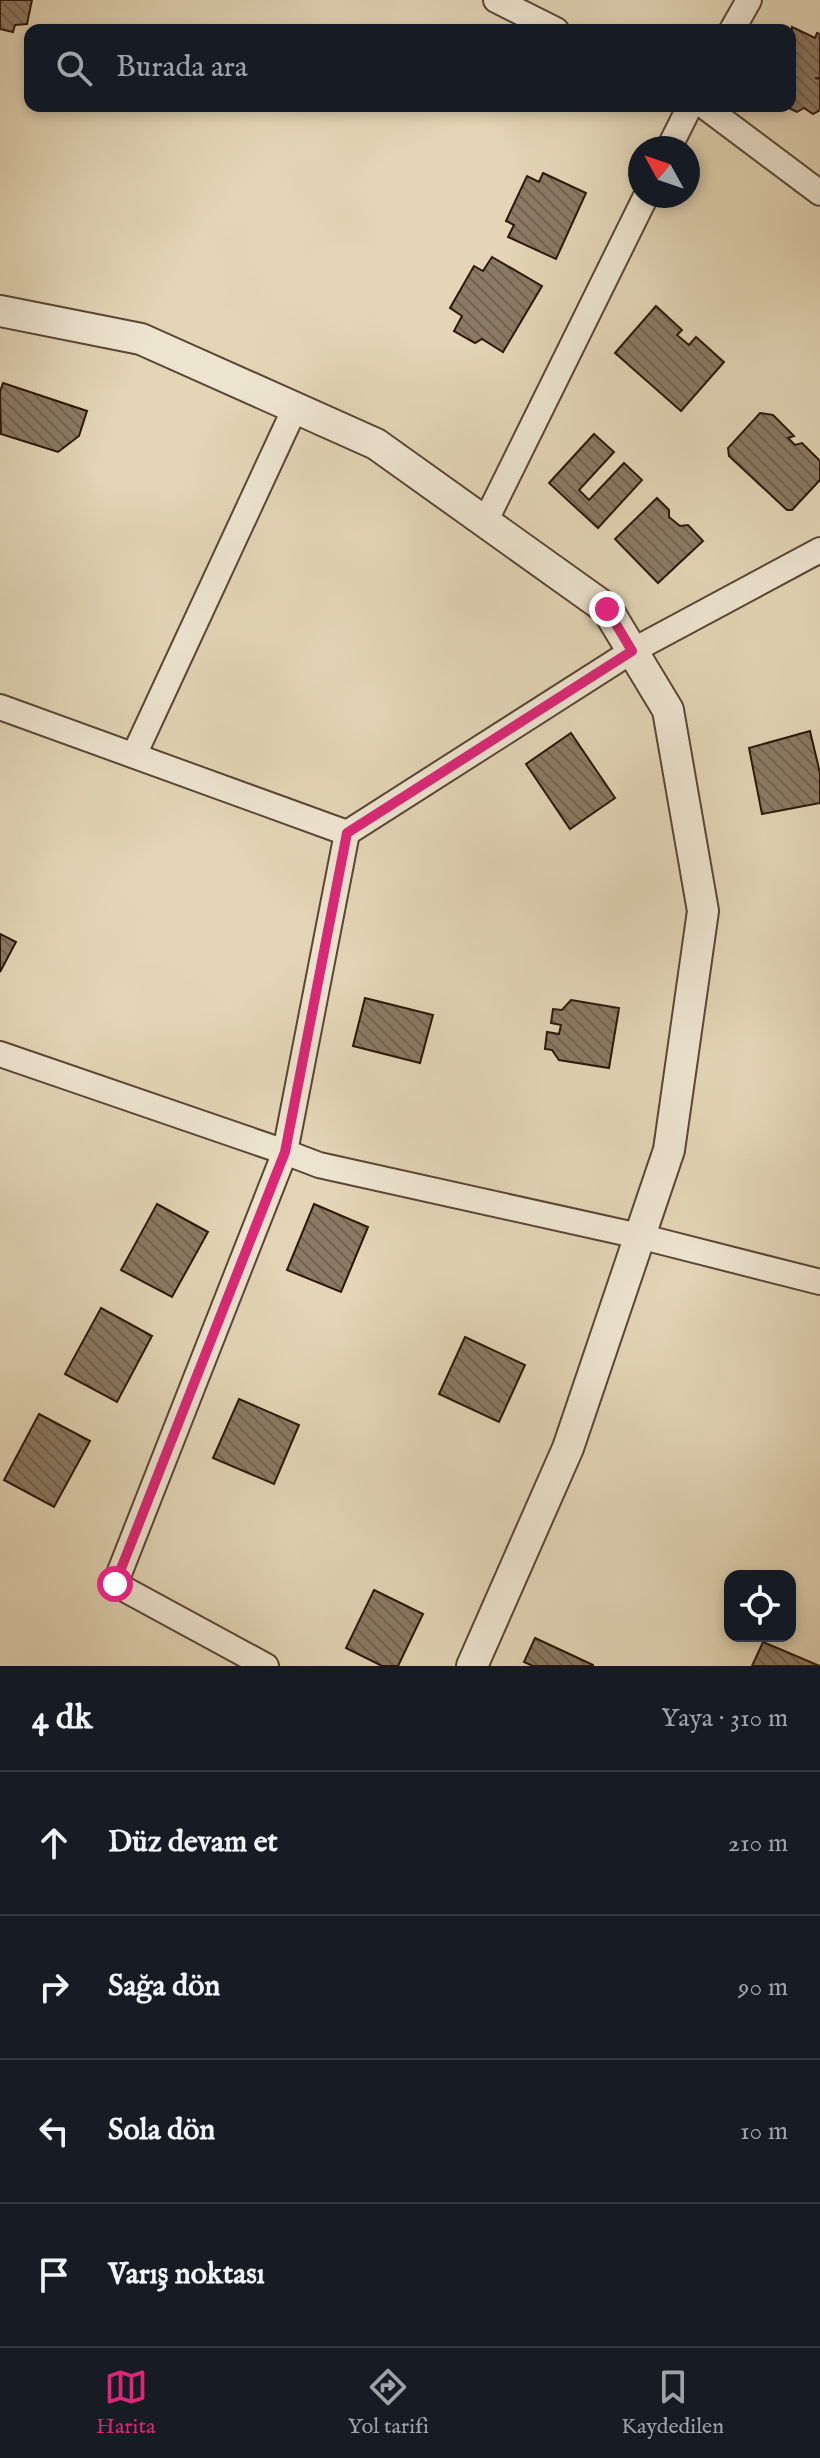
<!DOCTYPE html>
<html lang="tr">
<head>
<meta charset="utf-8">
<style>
	:root { --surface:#171b24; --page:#242831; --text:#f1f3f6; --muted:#9ea1a6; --line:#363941; --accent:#db2777 }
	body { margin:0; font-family:"IM FELL English",serif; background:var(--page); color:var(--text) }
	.controls { position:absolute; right:24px; bottom:24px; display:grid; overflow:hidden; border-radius:16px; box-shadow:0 4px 12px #0003 }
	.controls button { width:72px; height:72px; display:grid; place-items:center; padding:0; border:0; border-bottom:2px solid var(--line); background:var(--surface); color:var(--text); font:40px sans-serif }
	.compass { position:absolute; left:628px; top:136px; width:72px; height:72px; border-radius:50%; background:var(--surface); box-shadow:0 4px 12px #0003; rotate:310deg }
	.stop { position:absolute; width:24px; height:24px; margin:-18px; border:6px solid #db2777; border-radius:50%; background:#fff }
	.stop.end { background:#db2777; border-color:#fff; box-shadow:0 2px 8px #0008 }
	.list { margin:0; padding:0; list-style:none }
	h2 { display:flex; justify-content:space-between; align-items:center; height:104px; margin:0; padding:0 32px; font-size:34px }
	h2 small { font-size:26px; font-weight:400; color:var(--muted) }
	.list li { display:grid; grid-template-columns:52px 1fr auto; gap:24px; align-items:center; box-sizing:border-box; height:144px; padding:0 32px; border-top:2px solid var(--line) }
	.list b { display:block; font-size:30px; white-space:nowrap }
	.list em { font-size:26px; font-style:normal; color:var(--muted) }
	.icon { flex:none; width:44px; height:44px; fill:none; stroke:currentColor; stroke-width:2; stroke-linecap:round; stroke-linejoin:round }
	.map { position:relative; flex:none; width:820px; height:1666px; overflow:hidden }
	.search { position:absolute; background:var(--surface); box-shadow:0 4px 12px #0003; left:24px; right:24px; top:24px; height:88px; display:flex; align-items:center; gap:20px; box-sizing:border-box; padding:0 28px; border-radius:16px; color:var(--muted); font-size:30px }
	.sheet { height:680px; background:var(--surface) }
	nav { display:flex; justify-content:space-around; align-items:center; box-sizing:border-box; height:112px; border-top:2px solid var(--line); background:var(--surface); font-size:22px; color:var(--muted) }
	nav a { display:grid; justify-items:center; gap:4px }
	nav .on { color:var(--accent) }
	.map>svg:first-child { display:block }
	.building { fill:url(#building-back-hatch); stroke:#2c170c; stroke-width:2 }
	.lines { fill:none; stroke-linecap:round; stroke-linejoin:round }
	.minor-casing { stroke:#5a4636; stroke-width:28 }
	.tertiary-casing { stroke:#5a4636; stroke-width:34 }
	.minor { stroke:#ede4d0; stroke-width:24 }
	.tertiary { stroke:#ede4d0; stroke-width:30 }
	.route { stroke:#db2777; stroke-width:10 }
</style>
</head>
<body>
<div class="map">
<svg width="820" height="1666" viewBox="0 0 820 1666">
	<defs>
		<pattern id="building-back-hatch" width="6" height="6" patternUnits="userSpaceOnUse" patternTransform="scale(2)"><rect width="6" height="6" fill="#8b7a64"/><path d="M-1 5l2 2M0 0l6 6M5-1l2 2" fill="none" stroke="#726351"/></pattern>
	</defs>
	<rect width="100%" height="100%" fill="#e3d5b6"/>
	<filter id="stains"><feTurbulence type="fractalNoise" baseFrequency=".0025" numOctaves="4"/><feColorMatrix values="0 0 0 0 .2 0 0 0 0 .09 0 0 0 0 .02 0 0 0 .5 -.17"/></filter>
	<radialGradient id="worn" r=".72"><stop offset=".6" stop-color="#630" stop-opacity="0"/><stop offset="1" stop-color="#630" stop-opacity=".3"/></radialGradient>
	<g class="building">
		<polygon points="0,0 32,0 27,24 15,25 13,32 0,29"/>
		<polygon points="792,27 815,38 817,33 820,34 820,78 815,78 820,79 820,110 813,114 804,108 797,112 786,107 790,106"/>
		<polygon points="543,173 586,193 556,259 508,237 514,225 506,221 527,176 539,182"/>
		<polygon points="492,257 542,286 503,352 482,339 475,343 454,331 462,316 450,308 474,266 483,271"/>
		<polygon points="656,306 682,330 677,335 689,345 696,337 724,362 681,411 615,353"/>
		<polygon points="3,383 87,411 79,436 58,452 1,434 0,392"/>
		<polygon points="760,413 773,415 794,436 788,438 795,445 802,443 820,461 820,480 792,510 787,510 729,456 728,448"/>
		<polygon points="594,434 614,452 579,490 589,500 624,463 642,480 598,528 549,483"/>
		<polygon points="657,498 669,510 669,517 680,526 688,525 703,541 658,583 615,539"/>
		<polygon points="810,731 820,773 820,803 762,814 749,748"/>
		<polygon points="571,733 615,798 570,829 526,764"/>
		<polygon points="0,934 16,942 0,972"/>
		<polygon points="365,998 433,1015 420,1063 353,1046"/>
		<polygon points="571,1000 619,1008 609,1068 559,1060 552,1050 545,1049 547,1032 559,1034 561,1025 551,1023 553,1009 562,1010"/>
		<polygon points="157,1204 208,1232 172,1297 121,1270"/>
		<polygon points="314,1204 368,1227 341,1292 287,1270"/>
		<polygon points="101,1308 152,1336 117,1402 65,1374"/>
		<polygon points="465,1337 525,1365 499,1422 439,1394"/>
		<polygon points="239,1399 299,1425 274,1484 213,1458"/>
		<polygon points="39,1414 90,1441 54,1507 4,1480"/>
		<polygon points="374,1590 423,1614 398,1666 382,1666 346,1648"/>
		<polygon points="535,1638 593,1665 593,1666 533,1666 524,1662"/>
		<polygon points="763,1642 820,1666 752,1666"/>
	</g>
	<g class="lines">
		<g class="minor-casing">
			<g id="minor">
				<polyline points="496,0 556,30"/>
				<polyline points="732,30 749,0"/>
				<polyline points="704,106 820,193"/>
				<polyline points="669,148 690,106"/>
				<polyline points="485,522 646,196"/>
				<polyline points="820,550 632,651 347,833 285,1152 319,1165 639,1236 820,1282"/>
				<polyline points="0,707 347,833"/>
				<polyline points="134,755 295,408"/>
				<polyline points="0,1054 285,1152 115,1584 266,1666"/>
			</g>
		</g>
		<g class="tertiary-casing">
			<polyline id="tertiary" points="0,311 141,339 376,444 607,609 668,710 703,911 669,1150 568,1448 472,1666"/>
		</g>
		<use href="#minor" class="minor"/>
		<use href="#tertiary" class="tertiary"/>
	</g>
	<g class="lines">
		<polyline class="route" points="115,1584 285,1152 347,833 632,651 607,609"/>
	</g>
	<rect width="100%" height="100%" filter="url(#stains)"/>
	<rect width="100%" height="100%" fill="url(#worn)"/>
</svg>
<div class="controls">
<button><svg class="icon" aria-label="locate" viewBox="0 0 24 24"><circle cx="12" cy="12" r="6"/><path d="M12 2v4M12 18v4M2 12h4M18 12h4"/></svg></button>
</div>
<svg class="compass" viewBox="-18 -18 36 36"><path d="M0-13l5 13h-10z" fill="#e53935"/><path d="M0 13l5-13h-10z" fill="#9ea1a6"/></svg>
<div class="stop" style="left:115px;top:1584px"></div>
<div class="stop end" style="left:607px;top:609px"></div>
<div class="search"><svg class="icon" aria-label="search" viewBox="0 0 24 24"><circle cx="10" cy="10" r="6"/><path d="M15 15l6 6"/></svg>Burada ara</div>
</div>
<section class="sheet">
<h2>4 dk<small>Yaya · 310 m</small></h2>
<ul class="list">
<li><svg class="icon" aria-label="ahead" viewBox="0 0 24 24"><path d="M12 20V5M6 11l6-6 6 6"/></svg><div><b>Düz devam et</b></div><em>210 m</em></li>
<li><svg class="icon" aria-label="right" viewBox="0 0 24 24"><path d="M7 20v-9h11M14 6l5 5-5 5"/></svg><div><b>Sağa dön</b></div><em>90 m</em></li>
<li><svg class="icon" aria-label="left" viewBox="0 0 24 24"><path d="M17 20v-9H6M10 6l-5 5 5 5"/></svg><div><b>Sola dön</b></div><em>10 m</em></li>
<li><svg class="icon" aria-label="arrive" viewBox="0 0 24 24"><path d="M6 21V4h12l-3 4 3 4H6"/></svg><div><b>Varış noktası</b></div></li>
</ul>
</section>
<nav>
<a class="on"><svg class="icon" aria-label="map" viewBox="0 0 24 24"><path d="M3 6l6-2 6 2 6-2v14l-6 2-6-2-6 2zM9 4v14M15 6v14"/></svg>Harita</a>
<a><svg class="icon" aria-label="directions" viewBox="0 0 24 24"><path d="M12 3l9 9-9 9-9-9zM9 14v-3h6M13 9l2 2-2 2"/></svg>Yol tarifi</a>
<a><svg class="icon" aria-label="saved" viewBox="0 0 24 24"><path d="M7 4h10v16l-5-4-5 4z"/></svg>Kaydedilen</a>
</nav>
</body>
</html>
